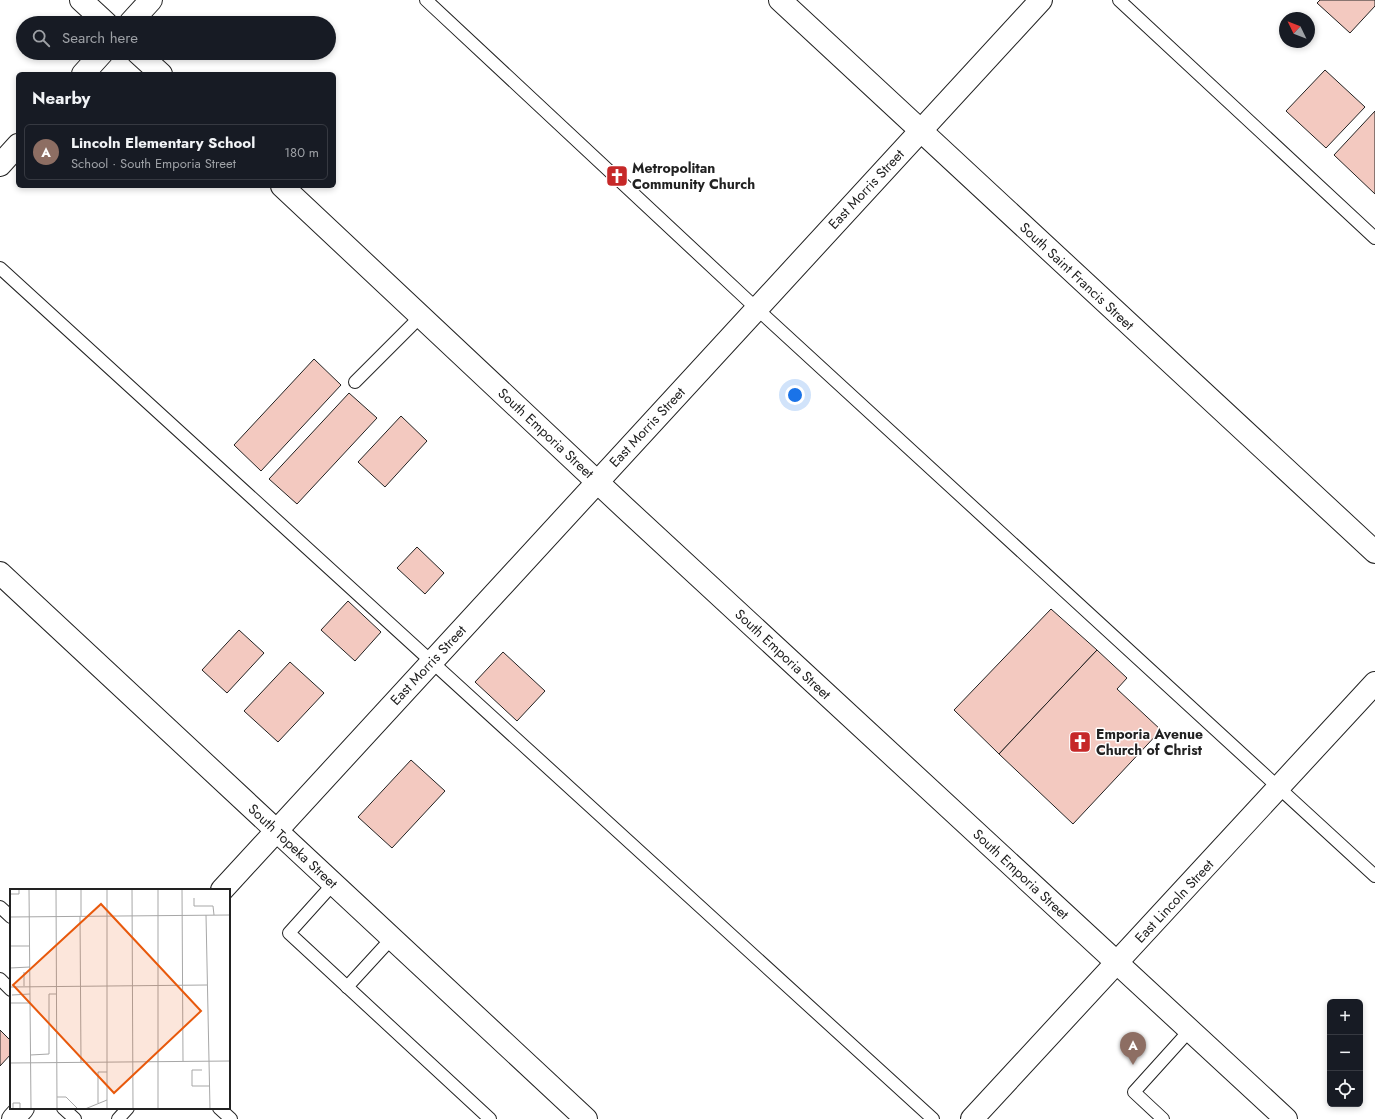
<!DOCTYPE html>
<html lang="en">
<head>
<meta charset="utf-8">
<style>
	:root { --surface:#171b24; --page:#242831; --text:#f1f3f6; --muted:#9ea1a6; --line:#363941; --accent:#c62828 }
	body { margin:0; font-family:Jost,sans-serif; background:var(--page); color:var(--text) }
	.controls { position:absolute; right:12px; bottom:12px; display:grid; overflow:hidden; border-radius:6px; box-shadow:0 2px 6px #0003 }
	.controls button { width:36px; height:36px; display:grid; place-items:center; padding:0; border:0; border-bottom:1px solid var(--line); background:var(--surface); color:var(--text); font:20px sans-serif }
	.compass { position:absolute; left:1279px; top:12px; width:36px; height:36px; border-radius:50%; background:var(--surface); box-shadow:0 2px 6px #0003; rotate:313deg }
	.you { position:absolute; left:795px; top:395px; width:14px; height:14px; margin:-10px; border:3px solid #fff; border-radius:50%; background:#1a73e8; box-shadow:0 0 0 6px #1a73e833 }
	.badge { display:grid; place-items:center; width:26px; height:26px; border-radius:50%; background:var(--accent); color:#fff; font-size:13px; font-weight:700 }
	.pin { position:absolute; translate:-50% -33px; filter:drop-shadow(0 1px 2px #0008) }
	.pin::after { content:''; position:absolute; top:21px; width:14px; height:12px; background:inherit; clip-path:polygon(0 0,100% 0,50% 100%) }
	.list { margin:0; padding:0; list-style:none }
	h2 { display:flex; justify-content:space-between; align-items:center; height:52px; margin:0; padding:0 16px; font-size:17px }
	h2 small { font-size:13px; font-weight:400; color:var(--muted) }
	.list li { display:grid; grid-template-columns:26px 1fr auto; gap:12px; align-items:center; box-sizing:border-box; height:56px; margin:0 8px 8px; padding:0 8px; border:1px solid var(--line); border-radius:6px }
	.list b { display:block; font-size:15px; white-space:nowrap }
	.list p { margin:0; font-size:13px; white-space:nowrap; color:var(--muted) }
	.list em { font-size:13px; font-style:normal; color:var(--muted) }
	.icon { flex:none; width:22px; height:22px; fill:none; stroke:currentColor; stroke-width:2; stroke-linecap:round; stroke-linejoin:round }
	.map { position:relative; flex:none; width:1375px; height:1119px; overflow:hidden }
	.search { position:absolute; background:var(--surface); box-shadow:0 2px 6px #0003; left:16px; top:16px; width:320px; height:44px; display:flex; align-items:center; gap:10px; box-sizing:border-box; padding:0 14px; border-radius:22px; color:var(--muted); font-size:15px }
	.panel { position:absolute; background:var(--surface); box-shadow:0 2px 6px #0003; left:16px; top:72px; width:320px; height:116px; border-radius:6px }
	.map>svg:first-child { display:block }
	.building { fill:#f3c9c0; stroke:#222 }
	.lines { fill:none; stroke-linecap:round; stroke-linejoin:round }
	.lane-casing { stroke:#222; stroke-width:14 }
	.street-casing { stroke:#222; stroke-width:24 }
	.secondary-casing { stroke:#222; stroke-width:24 }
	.lane { stroke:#fff; stroke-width:12 }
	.street { stroke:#fff; stroke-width:22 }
	.secondary { stroke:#fff; stroke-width:22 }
	.labels { text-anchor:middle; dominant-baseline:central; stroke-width:3; stroke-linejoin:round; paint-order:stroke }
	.poi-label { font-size:14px; font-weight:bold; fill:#222; stroke:#fff; text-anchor:start }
	.street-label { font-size:14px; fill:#222; stroke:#fff }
	.inset-road { fill:none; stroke:#a7a7a7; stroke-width:1 }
	.view { fill:#e8590c; fill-opacity:0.15; stroke:#e8590c; stroke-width:2 }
	.inset-edge { fill:none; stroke:#222; stroke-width:2 }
</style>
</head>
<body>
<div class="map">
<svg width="1375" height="1119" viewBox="0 0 1375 1119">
	<rect width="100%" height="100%" fill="#fff"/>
	<g class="building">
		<polygon points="1320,0 1375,0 1375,6 1350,33 1317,3"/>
		<polygon points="1325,70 1365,107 1326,148 1286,111"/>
		<polygon points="1375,111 1375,194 1334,155"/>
		<polygon points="314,359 341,385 261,471 234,445"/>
		<polygon points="349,393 377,418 297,504 269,479"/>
		<polygon points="401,416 427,441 385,487 358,462"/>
		<polygon points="417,547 444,573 425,594 397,568"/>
		<polygon points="348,601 381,632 355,661 321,630"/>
		<polygon points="1051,609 1097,650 999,754 954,710"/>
		<polygon points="239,630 264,653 227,693 202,670"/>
		<polygon points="1097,650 1127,678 1117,689 1161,730 1073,824 999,754"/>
		<polygon points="503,652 545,691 517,721 475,682"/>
		<polygon points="290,662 324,693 278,742 244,711"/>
		<polygon points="411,760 445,791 392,848 358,817"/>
		<polygon points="0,1030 11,1041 11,1054 0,1066"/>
	</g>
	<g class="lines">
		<g class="lane-casing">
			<g id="lane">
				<polyline points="426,0 756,308 1375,876"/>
				<polyline points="1119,0 1375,238"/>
				<polyline points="0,268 933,1119"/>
				<polyline points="355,382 421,316"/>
				<polyline points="334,883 289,933 490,1119"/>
				<polyline points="0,907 11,917"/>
				<polyline points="0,979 11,990"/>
				<polyline points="347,987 392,938"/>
				<polyline points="63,1108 75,1119"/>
				<polyline points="219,1108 231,1119"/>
				<polyline points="118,1119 128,1108"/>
				<polyline points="1163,1119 1134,1092 1190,1030"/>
			</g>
		</g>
		<g class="street-casing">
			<g id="street">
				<polyline points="780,0 1375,552"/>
				<polyline points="130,23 151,0"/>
				<polyline points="83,74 102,53"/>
				<polyline points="0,165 18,145"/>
				<polyline points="222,890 1041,0"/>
				<polyline points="13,1119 23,1108"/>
			</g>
		</g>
		<g class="secondary-casing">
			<g id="secondary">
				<polyline points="81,0 106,23"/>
				<polyline points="138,53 161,74"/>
				<polyline points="282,186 625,508 1286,1119"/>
				<polyline points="0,573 586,1119"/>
				<polyline points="972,1119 1375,683"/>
			</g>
		</g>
		<use href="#lane" class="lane"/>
		<use href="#street" class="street"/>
		<use href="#secondary" class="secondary"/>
	</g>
	<defs>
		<g id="church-square" transform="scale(1.15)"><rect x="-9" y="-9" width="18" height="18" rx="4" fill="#c62828" stroke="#fff"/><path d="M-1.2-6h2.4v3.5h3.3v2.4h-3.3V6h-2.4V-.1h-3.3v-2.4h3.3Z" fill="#fff"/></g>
	</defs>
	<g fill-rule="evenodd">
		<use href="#church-square" x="617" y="176"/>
		<use href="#church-square" x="1080" y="742"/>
	</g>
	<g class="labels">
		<g class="poi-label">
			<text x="632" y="168">Metropolitan<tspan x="632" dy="16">Community Church</tspan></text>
			<text x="1096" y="734">Emporia Avenue<tspan x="1096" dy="16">Church of Christ</tspan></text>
		</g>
		<g class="street-label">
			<text transform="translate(866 189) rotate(-47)">East Morris Street</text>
			<text transform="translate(1077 276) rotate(43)">South Saint Francis Street</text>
			<text transform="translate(647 427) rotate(-47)">East Morris Street</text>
			<text transform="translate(546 433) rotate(43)">South Emporia Street</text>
			<text transform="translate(783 654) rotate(43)">South Emporia Street</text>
			<text transform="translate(428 665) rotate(-47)">East Morris Street</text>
			<text transform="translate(293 846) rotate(43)">South Topeka Street</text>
			<text transform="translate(1021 874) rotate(43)">South Emporia Street</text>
			<text transform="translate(1174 901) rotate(-47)">East Lincoln Street</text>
		</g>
	</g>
	<g transform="translate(10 889)">
		<rect width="220" height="220" fill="#fff"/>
		<path class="inset-road" d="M19,0L21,220M46,0L47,220M97,0V220M122,0L123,220M148,0V220M172,0L173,172M0,5H9V0M184,9V17H203L204,26M196,26L200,220M70,27L71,173M71,27V0M0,28L220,26M0,57H20M0,79L20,78M14,83V97M0,98L197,96M2,106L20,105M0,114H20M20,166L39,165V105H46M0,174L220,172M192,181H182V197H200M47,208H56L68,220H75L97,211M88,214V183H97M3,220V214H10V220"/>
		<path class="view" d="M91,15L191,122L104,204L3,96Z"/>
		<rect width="220" height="220" class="inset-edge"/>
	</g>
</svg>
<div class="controls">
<button>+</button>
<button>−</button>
<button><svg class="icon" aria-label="locate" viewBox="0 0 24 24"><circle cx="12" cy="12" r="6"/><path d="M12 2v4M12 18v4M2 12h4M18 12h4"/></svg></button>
</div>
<svg class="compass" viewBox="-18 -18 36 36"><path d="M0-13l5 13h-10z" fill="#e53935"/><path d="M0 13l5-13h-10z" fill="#9ea1a6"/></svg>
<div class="you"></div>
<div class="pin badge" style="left:1133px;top:1065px;background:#8d6e63">A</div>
<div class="search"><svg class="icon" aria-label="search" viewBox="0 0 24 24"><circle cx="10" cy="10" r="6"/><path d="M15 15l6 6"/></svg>Search here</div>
<section class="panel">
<h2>Nearby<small></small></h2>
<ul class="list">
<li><span class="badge" style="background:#8d6e63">A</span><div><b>Lincoln Elementary School</b><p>School · South Emporia Street</p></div><em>180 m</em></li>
</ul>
</section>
</div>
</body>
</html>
